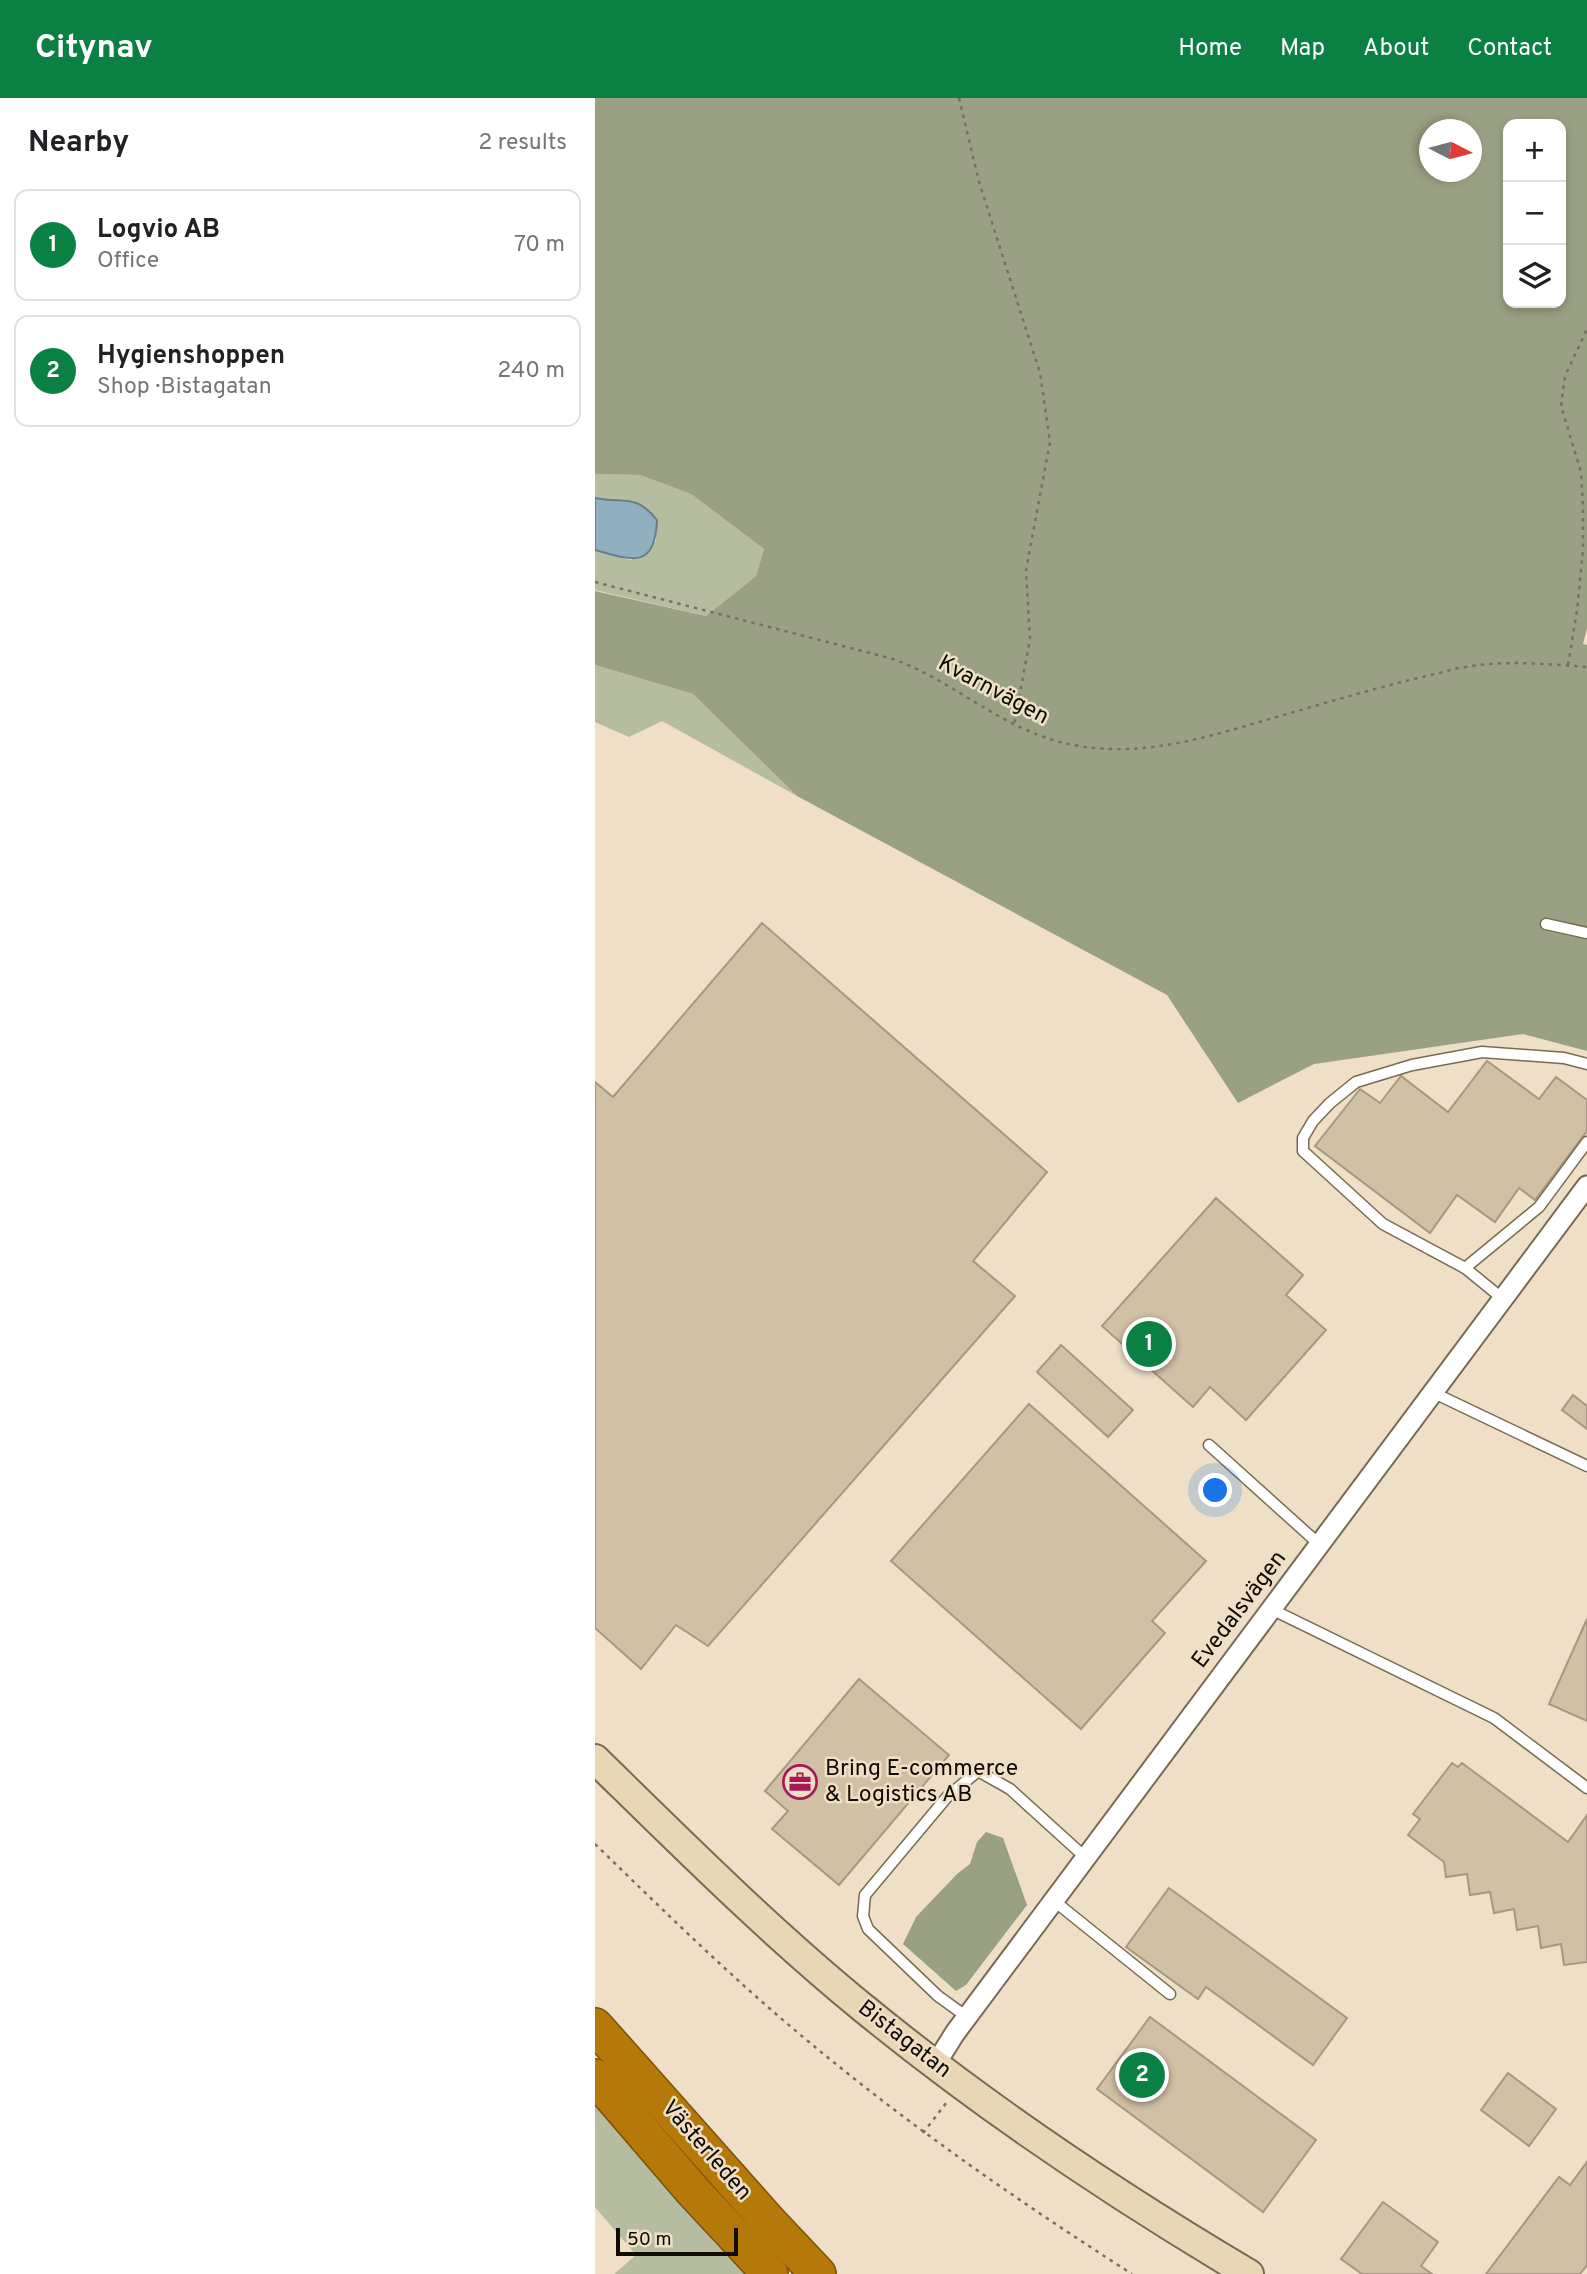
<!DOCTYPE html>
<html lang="en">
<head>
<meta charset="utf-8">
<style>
	:root { --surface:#fff; --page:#f6f6f6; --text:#202124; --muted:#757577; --line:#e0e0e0; --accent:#0b8043 }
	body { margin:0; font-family:Overpass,sans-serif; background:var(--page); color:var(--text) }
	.controls { position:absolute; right:21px; top:21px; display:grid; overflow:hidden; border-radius:14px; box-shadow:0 4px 10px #0003 }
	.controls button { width:63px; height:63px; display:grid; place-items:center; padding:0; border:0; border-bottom:2px solid var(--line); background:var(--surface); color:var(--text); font:35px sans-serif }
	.compass { position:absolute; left:824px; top:21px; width:63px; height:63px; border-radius:50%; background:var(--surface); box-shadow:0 4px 10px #0003; rotate:96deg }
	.scale { position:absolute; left:21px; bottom:18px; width:122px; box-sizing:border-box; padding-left:7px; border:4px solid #100b04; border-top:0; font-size:19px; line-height:24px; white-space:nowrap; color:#100b04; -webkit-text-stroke:5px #eedfc6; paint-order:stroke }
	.you { position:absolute; left:621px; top:1393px; width:24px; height:24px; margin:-18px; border:5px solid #fff; border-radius:50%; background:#1a73e8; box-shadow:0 0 0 10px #1a73e833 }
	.badge { display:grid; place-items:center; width:46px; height:46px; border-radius:50%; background:var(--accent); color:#fff; font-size:23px; font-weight:700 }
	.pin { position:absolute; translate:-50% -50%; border:4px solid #fff; box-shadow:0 2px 7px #0006 }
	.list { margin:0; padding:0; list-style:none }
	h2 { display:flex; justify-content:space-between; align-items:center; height:91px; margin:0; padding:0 28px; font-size:30px }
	h2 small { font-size:23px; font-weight:400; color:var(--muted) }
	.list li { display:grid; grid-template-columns:46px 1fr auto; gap:21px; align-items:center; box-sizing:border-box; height:112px; margin:0 14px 14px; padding:0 14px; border:2px solid var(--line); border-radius:14px }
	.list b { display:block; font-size:26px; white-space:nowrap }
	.list p { margin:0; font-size:23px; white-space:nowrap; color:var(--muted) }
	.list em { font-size:23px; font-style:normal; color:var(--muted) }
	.icon { flex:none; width:38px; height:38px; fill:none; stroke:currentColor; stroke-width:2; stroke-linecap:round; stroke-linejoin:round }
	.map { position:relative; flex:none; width:992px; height:2176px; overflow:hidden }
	header { display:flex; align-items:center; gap:42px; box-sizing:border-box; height:98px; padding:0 35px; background:var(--accent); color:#fff }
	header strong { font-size:33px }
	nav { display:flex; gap:38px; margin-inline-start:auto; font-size:24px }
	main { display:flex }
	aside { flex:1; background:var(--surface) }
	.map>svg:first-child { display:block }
	.green { fill:#b5bc9f }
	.forest { fill:#99a083; fill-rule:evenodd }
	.water { fill:#90afbf; stroke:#6a7e87; stroke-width:2 }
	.building { fill:#d0c0a4; stroke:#a69881; stroke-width:2 }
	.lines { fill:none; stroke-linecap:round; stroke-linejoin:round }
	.lane-casing { stroke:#786b54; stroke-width:13 }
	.street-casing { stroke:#786b54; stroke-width:23 }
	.secondary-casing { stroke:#786b54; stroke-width:32 }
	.highway-casing { stroke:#7b5207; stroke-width:38 }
	.path { stroke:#796f5f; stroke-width:2.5; stroke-dasharray:3.5 5; stroke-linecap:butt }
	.lane { stroke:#fff; stroke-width:10 }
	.street { stroke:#fff; stroke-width:19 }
	.secondary { stroke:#e8d7b5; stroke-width:28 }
	.highway { stroke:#b47909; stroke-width:35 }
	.labels { text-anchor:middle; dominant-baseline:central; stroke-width:5; stroke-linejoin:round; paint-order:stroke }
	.street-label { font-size:23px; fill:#100b04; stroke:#eedfc6 }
	.poi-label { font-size:23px; fill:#100b04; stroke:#eedfc6; text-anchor:start }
</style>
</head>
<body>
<header>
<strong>Citynav</strong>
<nav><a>Home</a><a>Map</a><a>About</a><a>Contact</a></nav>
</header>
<main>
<aside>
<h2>Nearby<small>2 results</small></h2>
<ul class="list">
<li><span class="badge">1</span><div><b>Logvio AB</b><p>Office</p></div><em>70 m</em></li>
<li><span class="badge">2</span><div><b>Hygienshoppen</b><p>Shop · Bistagatan</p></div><em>240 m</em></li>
</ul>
</aside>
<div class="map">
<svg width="992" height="2176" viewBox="0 0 992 2176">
	<rect width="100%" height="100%" fill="#eedfc6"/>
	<g class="green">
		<path d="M0,376L45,377L96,396L169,451L161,478L111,518L0,492V452L36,462L61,443L62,422C41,395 28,406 0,400Z"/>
		<polygon points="0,567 98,596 202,698 67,623 34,639 0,624"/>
		<polygon points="0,2007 119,2144 150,2176 19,2176 41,2157 0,2109"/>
	</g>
	<g class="forest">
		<path d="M0,0H992V530L988,546L992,547V953L928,936L719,966L643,1005L572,897L202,698L98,596L0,567V493L111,518L161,478L169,451L96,396L45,377L0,376ZM913,26H966V205H913ZM834,32H876V74H834Z"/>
		<polygon points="391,1734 408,1740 432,1807 371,1887 361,1893 308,1846 321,1819 362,1776 375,1766 382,1744"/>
	</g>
	<path class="water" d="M0,400C28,406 41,395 62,422C60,472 37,462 0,452Z"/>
	<g class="building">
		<polygon points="167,825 452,1074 378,1163 420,1198 113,1548 81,1527 46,1571 0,1530 0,984 18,999"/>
		<polygon points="892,963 944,1001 961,979 992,1002 992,1033 940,1102 924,1090 900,1124 862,1097 835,1135 720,1048 765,991 785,1005 806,978 853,1014"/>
		<polygon points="621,1100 708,1177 691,1197 731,1232 651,1322 615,1289 598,1309 507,1228"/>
		<polygon points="466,1247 538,1312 513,1339 442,1274"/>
		<polygon points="978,1297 992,1308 992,1331 967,1312"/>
		<polygon points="434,1306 611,1463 557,1523 570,1535 486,1631 296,1463"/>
		<polygon points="992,1521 992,1623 954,1606"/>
		<polygon points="264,1581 354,1657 244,1787 177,1731 193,1713 170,1693"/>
		<polygon points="857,1665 863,1669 867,1665 973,1744 992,1717 992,1864 969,1867 966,1846 946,1850 943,1828 922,1832 919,1811 899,1815 895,1794 875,1797 872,1776 851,1779 849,1764 813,1737 825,1721 818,1716"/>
		<polygon points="574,1790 752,1920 718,1967 611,1889 603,1901 531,1849"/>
		<polygon points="555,1919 721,2042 668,2114 502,1991"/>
		<polygon points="913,1975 961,2011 934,2048 886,2012"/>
		<polygon points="992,2064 992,2167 985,2176 891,2176 964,2079 975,2087"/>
		<polygon points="788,2104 843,2144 826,2168 837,2176 767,2176 746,2161"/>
	</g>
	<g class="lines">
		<g class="lane-casing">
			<g id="lane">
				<polyline points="951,826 992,835"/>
				<polyline points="870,1170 944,1109 992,1044"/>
				<polyline points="908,1201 870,1170 788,1126 708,1053 708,1040 718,1023 735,1005 761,984 817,967 887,954 969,960 992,966"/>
				<polyline points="839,1295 992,1368"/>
				<polyline points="614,1347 725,1447"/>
				<polyline points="676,1511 899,1620 992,1690"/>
				<polyline points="458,1802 575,1896"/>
				<polyline points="372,1919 343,1898 273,1831 268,1818 270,1797 352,1699 383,1673 415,1691 491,1760"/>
			</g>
		</g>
		<g class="street-casing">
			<polyline id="street" points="340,1967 360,1935 992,1088"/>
		</g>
		<g class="secondary-casing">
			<path id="secondary" d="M0,1661C87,1746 173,1832 267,1909C389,2009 519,2096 654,2176"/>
		</g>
		<g class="highway-casing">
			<g id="highway">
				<polyline points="0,1928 174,2124 223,2176"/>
				<polyline points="0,1979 97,2092 175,2176"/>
			</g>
		</g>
		<g class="path">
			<polyline points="364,0 384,84 445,275 455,344 431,472 435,541 419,627"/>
			<path d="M0,484L298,561C359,583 409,633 474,646C538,660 599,643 661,625C720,608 779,590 840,576C850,574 860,570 870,569C910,562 952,566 992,569"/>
			<polyline points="973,567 982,513 988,452 988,407 986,374 966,308 970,278 992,231"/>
			<path d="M0,1746C70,1814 139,1882 214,1944C316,2029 425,2104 537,2176"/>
			<polyline points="328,2035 352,2004"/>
		</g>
		<use href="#lane" class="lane"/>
		<use href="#street" class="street"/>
		<use href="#secondary" class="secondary"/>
		<use href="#highway" class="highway"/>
	</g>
	<defs>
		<g id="office-ring" transform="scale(1.75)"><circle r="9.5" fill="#eedfc6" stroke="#a81856" stroke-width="1.5"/><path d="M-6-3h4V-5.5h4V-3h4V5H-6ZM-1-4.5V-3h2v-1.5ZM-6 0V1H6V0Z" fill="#a81856"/></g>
	</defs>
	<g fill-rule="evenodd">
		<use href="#office-ring" x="205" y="1684"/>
	</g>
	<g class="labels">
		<g class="street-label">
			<text transform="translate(398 593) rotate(28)">Kvarnvägen</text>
			<text transform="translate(645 1512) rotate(-53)">Evedalsvägen</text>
			<text transform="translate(309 1942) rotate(38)">Bistagatan</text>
			<text transform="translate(111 2053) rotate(49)">Västerleden</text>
		</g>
		<g class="poi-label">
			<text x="230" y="1671">Bring E-commerce<tspan x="230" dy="26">&amp; Logistics AB</tspan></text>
		</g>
	</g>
</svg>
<div class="controls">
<button>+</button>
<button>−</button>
<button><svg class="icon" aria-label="layers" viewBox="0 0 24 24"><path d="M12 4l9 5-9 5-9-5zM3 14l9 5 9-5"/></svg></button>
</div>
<svg class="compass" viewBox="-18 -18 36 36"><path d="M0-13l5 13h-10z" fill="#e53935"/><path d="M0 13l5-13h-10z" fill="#757577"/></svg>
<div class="scale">50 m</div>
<div class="you"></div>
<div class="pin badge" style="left:554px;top:1246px">1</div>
<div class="pin badge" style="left:547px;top:1977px">2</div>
</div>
</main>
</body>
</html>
